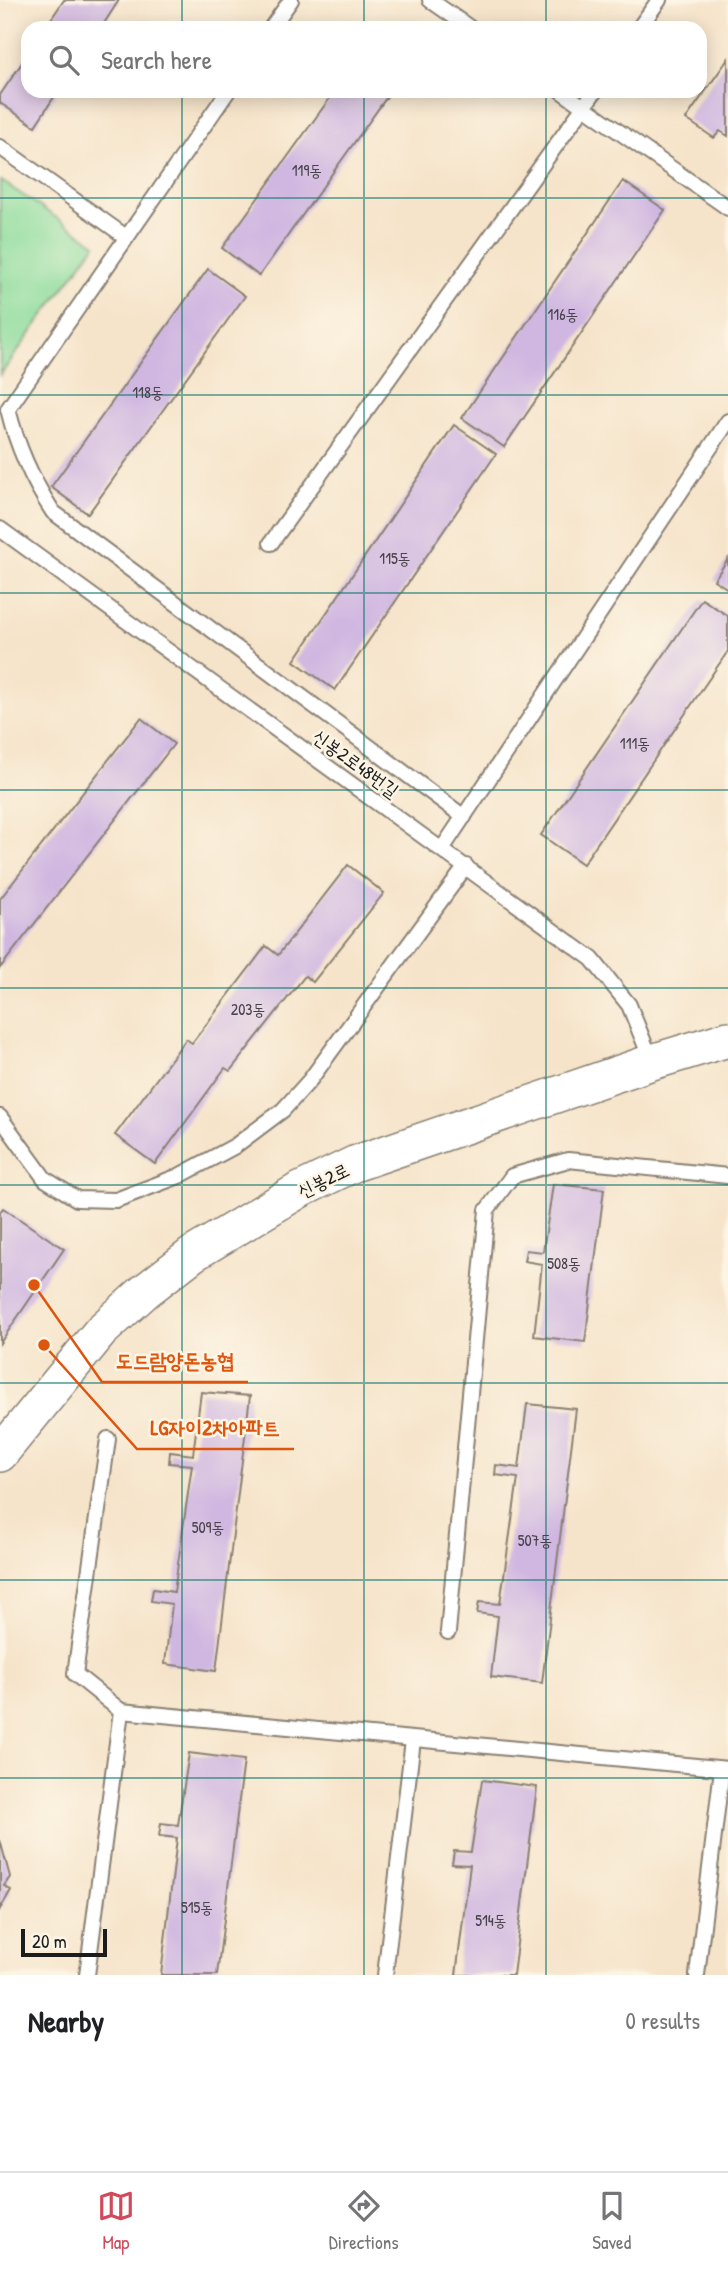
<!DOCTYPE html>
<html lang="en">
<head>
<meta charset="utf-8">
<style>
	:root { --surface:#fff; --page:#f2f2f2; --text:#202124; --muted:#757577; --line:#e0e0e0; --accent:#d1495b }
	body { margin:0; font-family:"Patrick Hand","Poor Story",sans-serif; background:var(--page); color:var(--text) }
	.scale { position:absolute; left:21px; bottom:18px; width:86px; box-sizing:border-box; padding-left:7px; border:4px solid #1c1c1c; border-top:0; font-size:19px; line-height:24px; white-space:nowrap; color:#1c1c1c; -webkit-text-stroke:5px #fcf5e5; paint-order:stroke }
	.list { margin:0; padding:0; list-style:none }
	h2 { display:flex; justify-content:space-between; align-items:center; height:91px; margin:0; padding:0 28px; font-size:30px }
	h2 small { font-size:23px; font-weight:400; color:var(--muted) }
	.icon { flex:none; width:38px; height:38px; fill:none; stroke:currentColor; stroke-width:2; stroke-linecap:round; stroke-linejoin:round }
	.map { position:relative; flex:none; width:728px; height:1975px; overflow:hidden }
	.search { position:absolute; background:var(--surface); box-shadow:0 4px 18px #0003; left:21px; right:21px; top:21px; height:77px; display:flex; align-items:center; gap:18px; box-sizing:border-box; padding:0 24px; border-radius:21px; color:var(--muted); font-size:26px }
	.sheet { height:196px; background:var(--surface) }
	nav { display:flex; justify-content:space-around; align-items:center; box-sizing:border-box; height:98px; border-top:2px solid var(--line); background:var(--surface); font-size:19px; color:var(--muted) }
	nav a { display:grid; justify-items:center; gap:4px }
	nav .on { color:var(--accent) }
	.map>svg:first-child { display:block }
	.green { fill:#8bdc9c; stroke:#547c5c; stroke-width:2 }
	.building { fill:#d0b7e1 }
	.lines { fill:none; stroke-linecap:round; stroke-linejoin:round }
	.service-casing { stroke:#898073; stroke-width:18 }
	.tertiary-casing { stroke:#898073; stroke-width:38 }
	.service { stroke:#fff; stroke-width:14 }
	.tertiary { stroke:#fff; stroke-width:35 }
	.grid { fill:none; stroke:#0f766e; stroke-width:2; stroke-opacity:0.55 }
	.labels { text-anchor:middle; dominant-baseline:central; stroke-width:5; stroke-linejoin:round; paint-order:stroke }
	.number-label { font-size:16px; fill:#49434d }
	.street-label { font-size:19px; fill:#1c1c1c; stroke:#fcf5e5 }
	.leader { fill:none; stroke:#de560d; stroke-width:2.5 }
	.callout-dot { fill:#de560d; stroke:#fcf5e5; stroke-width:2.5 }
	.callout-label { font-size:21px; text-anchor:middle; font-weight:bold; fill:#de560d; stroke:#fcf5e5; stroke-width:5; stroke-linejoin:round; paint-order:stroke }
</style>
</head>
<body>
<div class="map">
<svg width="728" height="1975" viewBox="0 0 728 1975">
	<rect width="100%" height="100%" fill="#fcf5e5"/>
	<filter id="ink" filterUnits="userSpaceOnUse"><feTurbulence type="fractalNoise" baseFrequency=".0143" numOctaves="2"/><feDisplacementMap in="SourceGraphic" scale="14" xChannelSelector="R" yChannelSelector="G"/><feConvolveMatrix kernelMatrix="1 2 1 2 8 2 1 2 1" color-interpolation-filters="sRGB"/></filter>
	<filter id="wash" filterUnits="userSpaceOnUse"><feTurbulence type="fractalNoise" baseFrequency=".00686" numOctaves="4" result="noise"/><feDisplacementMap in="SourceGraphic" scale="28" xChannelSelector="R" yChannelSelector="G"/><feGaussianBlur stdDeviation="1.57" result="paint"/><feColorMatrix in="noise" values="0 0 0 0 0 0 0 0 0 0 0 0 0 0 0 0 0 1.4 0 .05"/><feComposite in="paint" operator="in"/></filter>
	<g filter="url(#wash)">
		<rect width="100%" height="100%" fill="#f6e4ca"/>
		<polygon class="green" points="0,180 96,244 0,375"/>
		<g id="blocks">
			<g class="building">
				<polygon points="64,0 119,0 101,28 45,28"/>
				<polygon points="28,54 28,91 58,91 35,126 0,103 0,95"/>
				<polygon points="728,59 728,136 720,131 714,138 686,119"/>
				<polygon points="335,91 391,91 259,276 222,248"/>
				<polygon points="623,181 665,210 504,447 462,418"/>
				<polygon points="208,269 245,296 88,514 51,487"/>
				<polygon points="454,425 496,454 335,690 294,661"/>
				<polygon points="728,559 728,589 714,580"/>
				<polygon points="702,599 728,616 728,651 583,864 541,835"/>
				<polygon points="141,718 174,744 0,968 0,899"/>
				<polygon points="348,865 384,893 313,982 305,976 230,1071 225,1068 155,1164 115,1135 186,1039 192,1043 266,946 278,955"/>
				<polygon points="553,1184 604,1189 585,1342 534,1336 542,1264 524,1261 526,1250 543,1252"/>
				<polygon points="3,1208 64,1249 0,1343 0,1212"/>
				<polygon points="201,1392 250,1396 216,1671 165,1664 172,1604 151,1601 153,1589 174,1592 192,1465 169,1463 170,1452 193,1455"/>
				<polygon points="527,1404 576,1409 542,1683 491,1677 498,1616 477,1613 479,1602 500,1604 518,1478 495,1475 496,1465 519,1468"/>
				<polygon points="189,1753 244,1760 217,1975 161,1975 177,1838 159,1836 161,1823 178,1825"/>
				<polygon points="482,1780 537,1787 513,1975 456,1975 470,1865 452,1864 454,1851 471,1852"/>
				<polygon points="0,1840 10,1877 4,1886 11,1890 0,1909"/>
			</g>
		</g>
	</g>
	<g filter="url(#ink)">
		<use href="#blocks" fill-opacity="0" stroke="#898073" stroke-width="2"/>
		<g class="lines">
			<g class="service-casing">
				<g id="service">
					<polyline points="430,0 470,28"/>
					<polyline points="271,28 291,0"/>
					<polyline points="639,28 659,0"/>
					<path d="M228,91L8,409C17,446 32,480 53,512L464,817"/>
					<polyline points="561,91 728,208"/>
					<polyline points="0,147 126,237"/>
					<polyline points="0,529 592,959 629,1005 652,1062"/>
					<polyline points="271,543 595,91"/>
					<polyline points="442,849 728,421"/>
					<polyline points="0,1117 45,1179 77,1199 116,1200 179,1176 235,1146 283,1110 310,1080 466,866"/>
					<polyline points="448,1632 487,1210 512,1176 568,1160 728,1176"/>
					<polyline points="121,1711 728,1769"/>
					<polyline points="87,1975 121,1711 75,1674 108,1439"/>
					<polyline points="385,1975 413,1740"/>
					<polyline points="697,1975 722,1769"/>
				</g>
			</g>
			<g class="tertiary-casing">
				<polyline id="tertiary" points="0,1454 101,1331 144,1292 193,1254 298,1191 354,1164 652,1062 728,1039"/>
			</g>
			<use href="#service" class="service"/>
			<use href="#tertiary" class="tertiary"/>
		</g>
	</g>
	<path class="grid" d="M182,0V28M364,0V28M546,0V28M182,91V1975M364,91V1975M546,91V1975M0,198H728M0,395H728M0,593H728M0,790H728M0,988H728M0,1185H728M0,1383H728M0,1580H728M0,1778H728"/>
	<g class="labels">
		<g class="number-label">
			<text x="307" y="170">119동</text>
			<text x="563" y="314">116동</text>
			<text x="148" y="392">118동</text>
			<text x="395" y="558">115동</text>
			<text x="635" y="743">111동</text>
			<text x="248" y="1009">203동</text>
			<text x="564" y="1263">508동</text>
			<text x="208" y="1527">509동</text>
			<text x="535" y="1540">507동</text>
			<text x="197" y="1907">515동</text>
			<text x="491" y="1920">514동</text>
		</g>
		<g class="street-label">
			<text transform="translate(356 763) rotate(36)">신봉2로48번길</text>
			<text transform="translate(323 1180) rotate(-26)">신봉2로</text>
		</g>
	</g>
	<path class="leader" d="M34 1285L102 1382H248M44 1345L137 1449H294"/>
	<g class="callout-dot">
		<circle cx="34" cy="1285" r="7"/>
		<circle cx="44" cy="1345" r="7"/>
	</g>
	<g class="callout-label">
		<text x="175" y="1368">도드람양돈농협</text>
		<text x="215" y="1435">LG자이2차아파트</text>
	</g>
</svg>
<div class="scale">20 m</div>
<div class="search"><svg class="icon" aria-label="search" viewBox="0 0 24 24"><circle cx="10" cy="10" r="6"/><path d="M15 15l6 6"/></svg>Search here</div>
</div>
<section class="sheet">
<h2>Nearby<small>0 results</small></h2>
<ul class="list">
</ul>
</section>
<nav>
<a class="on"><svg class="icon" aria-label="map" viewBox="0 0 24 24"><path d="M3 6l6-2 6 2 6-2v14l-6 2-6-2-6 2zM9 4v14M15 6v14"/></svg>Map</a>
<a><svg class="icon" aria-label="directions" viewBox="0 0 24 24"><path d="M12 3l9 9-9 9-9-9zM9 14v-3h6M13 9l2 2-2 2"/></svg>Directions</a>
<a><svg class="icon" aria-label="saved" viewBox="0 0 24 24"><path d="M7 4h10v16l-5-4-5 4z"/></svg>Saved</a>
</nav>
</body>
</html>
